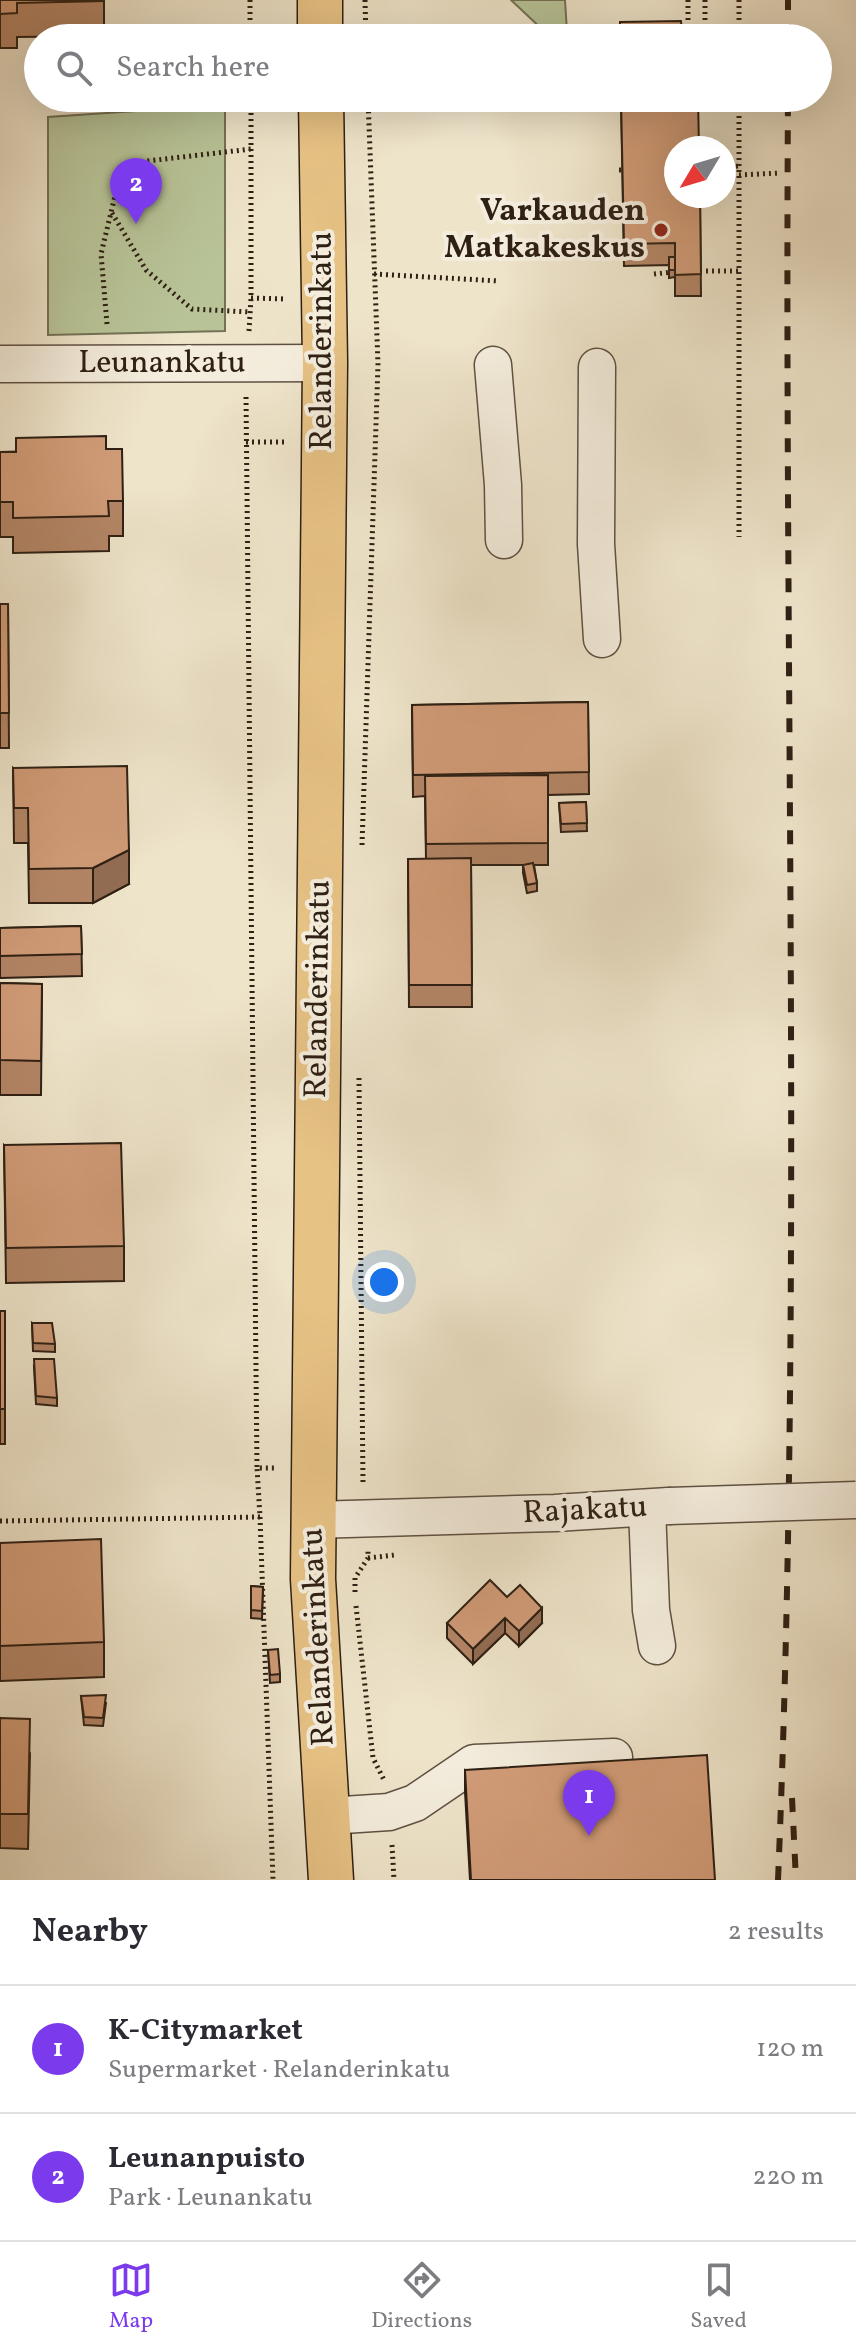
<!DOCTYPE html>
<html lang="en">
<head>
<meta charset="utf-8">
<style>
	:root { --surface:#fff; --page:#f2f2f3; --text:#2b2b33; --muted:#7c7c81; --line:#e1e1e2; --accent:#7c3aed }
	body { margin:0; font-family:Vollkorn,serif; background:var(--page); color:var(--text) }
	.compass { position:absolute; left:664px; top:136px; width:72px; height:72px; border-radius:50%; background:var(--surface); box-shadow:0 8px 32px #0002; rotate:232deg }
	.you { position:absolute; left:384px; top:1282px; width:28px; height:28px; margin:-20px; border:6px solid #fff; border-radius:50%; background:#1a73e8; box-shadow:0 0 0 12px #1a73e833 }
	.badge { display:grid; place-items:center; width:52px; height:52px; border-radius:50%; background:var(--accent); color:#fff; font-size:26px; font-weight:700 }
	.pin { position:absolute; translate:-50% -66px; filter:drop-shadow(0 2px 4px #0008) }
	.pin::after { content:''; position:absolute; top:42px; width:28px; height:24px; background:inherit; clip-path:polygon(0 0,100% 0,50% 100%) }
	.list { margin:0; padding:0; list-style:none }
	h2 { display:flex; justify-content:space-between; align-items:center; height:104px; margin:0; padding:0 32px; font-size:34px }
	h2 small { font-size:26px; font-weight:400; color:var(--muted) }
	.list li { display:grid; grid-template-columns:52px 1fr auto; gap:24px; align-items:center; box-sizing:border-box; height:128px; padding:0 32px; border-top:2px solid var(--line) }
	.list b { display:block; font-size:30px; white-space:nowrap }
	.list p { margin:0; font-size:26px; white-space:nowrap; color:var(--muted) }
	.list em { font-size:26px; font-style:normal; color:var(--muted) }
	.icon { flex:none; width:44px; height:44px; fill:none; stroke:currentColor; stroke-width:2; stroke-linecap:round; stroke-linejoin:round }
	.map { position:relative; flex:none; width:856px; height:1880px; overflow:hidden }
	.search { position:absolute; background:var(--surface); box-shadow:0 8px 32px #0002; left:24px; right:24px; top:24px; height:88px; display:flex; align-items:center; gap:20px; box-sizing:border-box; padding:0 28px; border-radius:44px; color:var(--muted); font-size:30px }
	.sheet { height:360px; background:var(--surface) }
	nav { display:flex; justify-content:space-around; align-items:center; box-sizing:border-box; height:112px; border-top:2px solid var(--line); background:var(--surface); font-size:22px; color:var(--muted) }
	nav a { display:grid; justify-items:center; gap:4px }
	nav .on { color:var(--accent) }
	.map>svg:first-child { display:block }
	.green { fill:#b8c498; stroke:#747256; stroke-width:2 }
	.lines { fill:none; stroke-linecap:round; stroke-linejoin:round }
	.minor-casing { stroke:#5f5142; stroke-width:39 }
	.major-casing { stroke:#2f2014; stroke-width:47 }
	.path { stroke:#2f2014; stroke-width:5; stroke-dasharray:2 4; stroke-linecap:butt }
	.minor { stroke:#f4eddd; stroke-width:36 }
	.major { stroke:#e7c285; stroke-width:44 }
	.rail { stroke:#2f2014; stroke-width:6; stroke-dasharray:14 14; stroke-linecap:butt }
	.minor-bridge-casing { stroke:#5f5142; stroke-width:39; stroke-linecap:butt }
	.minor-bridge { stroke:#f4eddd; stroke-width:36 }
	.wall { fill:#b38566; stroke:#2f2014; stroke-width:2 }
	.shaded-wall { fill:#926c53; stroke:#2f2014; stroke-width:2 }
	.building { fill:#d09b77; stroke:#2f2014; stroke-width:2 }
	.poi-dot { fill:#8f2418; stroke:#f4eddd; stroke-width:3 }
	.labels { text-anchor:middle; dominant-baseline:central; stroke-width:8; stroke-linejoin:round; paint-order:stroke }
	.poi-label { font-size:32px; font-weight:bold; fill:#2f2014; stroke:#f4eddd; text-anchor:end }
	.street-label { font-size:32px; fill:#2f2014; stroke:#f4eddd }
</style>
</head>
<body>
<div class="map">
<svg width="856" height="1880" viewBox="0 0 856 1880">
	<rect width="100%" height="100%" fill="#eee4ca"/>
	<filter id="stains"><feTurbulence type="fractalNoise" baseFrequency=".0025" numOctaves="4"/><feColorMatrix values="0 0 0 0 .2 0 0 0 0 .09 0 0 0 0 .02 0 0 0 .5 -.17"/></filter>
	<radialGradient id="worn" r=".72"><stop offset=".6" stop-color="#630" stop-opacity="0"/><stop offset="1" stop-color="#630" stop-opacity=".3"/></radialGradient>
	<g class="green">
		<polygon points="511,0 565,0 567,32 544,31"/>
		<polygon points="225,105 225,331 48,335 48,117"/>
	</g>
	<g class="lines">
		<g class="minor-casing">
			<g id="minor">
				<polyline points="0,364 325,363"/>
				<polyline points="493,365 503,485 504,540"/>
				<polyline points="597,367 596,544 602,639"/>
				<polyline points="647,1508 651,1610 657,1646"/>
				<polyline points="313,1520 555,1513 669,1506"/>
				<polyline points="328,1816 389,1812 415,1803 474,1763 614,1757"/>
			</g>
		</g>
		<g class="major-casing">
			<g id="major">
				<polyline points="320,0 320,38"/>
				<polyline points="321,98 325,363 313,1579 331,1880"/>
			</g>
		</g>
		<g class="path">
			<polyline points="250,0 250,38"/>
			<polyline points="365,0 366,38"/>
			<polyline points="688,0 688,36"/>
			<polyline points="705,0 705,38"/>
			<polyline points="739,0 739,38"/>
			<polyline points="544,31 592,33 614,38"/>
			<polyline points="739,98 739,537"/>
			<polyline points="724,167 739,166"/>
			<polyline points="619,170 622,170"/>
			<polyline points="739,175 781,173"/>
			<polyline points="112,213 146,270 192,309 250,312"/>
			<polyline points="700,271 739,271"/>
			<polyline points="374,274 499,281"/>
			<polyline points="654,274 673,272"/>
			<polyline points="251,298 287,299"/>
			<polyline points="107,324 101,254 115,196 139,162 251,149"/>
			<polyline points="249,331 251,298 251,98"/>
			<polyline points="246,397 257,1468"/>
			<polyline points="246,442 287,442"/>
			<polyline points="362,845 378,364 368,98"/>
			<polyline points="359,1078 363,1484"/>
			<polyline points="260,1517 273,1880"/>
			<polyline points="0,1521 260,1517 257,1468 277,1468"/>
			<polyline points="368,1558 395,1555"/>
			<polyline points="355,1592 355,1578 368,1558 368,1550"/>
			<polyline points="356,1606 373,1758 384,1780"/>
			<polyline points="392,1845 394,1880"/>
		</g>
		<use href="#minor" class="minor"/>
		<use href="#major" class="major"/>
		<g class="rail">
			<polyline points="788,38 788,0"/>
			<polyline points="792,1798 796,1880"/>
			<path d="M778,1880C803,1286 784,692 788,98"/>
		</g>
		<g class="minor-bridge-casing">
			<polyline id="minor-bridge" points="669,1506 856,1500"/>
		</g>
		<use href="#minor-bridge" class="minor-bridge"/>
	</g>
	<g class="wall">
		<polygon points="0,0 104,0 104,36 17,37 17,48 0,48"/>
		<polygon points="621,98 700,196 701,296 675,296 675,277 669,278 669,265 624,266"/>
		<polygon points="106,449 123,501 123,536 109,536 109,551 13,553 13,537 0,537 0,452"/>
		<polygon points="0,604 8,604 9,748 0,748"/>
		<polygon points="588,702 589,794 548,795 548,865 534,865 537,883 537,891 527,893 523,873 523,865 527,865 471,865 472,1007 409,1007 408,859 426,859 425,796 413,797 412,705"/>
		<polygon points="13,768 129,884 93,903 29,903 28,843 14,843"/>
		<polygon points="586,802 587,831 561,832 559,803"/>
		<polygon points="81,926 82,976 0,978 0,928"/>
		<polygon points="0,983 42,984 41,1095 0,1095"/>
		<polygon points="4,1145 124,1246 124,1281 6,1283"/>
		<rect x="0" y="1311" width="5" height="133"/>
		<polygon points="32,1323 55,1344 55,1352 33,1351"/>
		<polygon points="34,1367 57,1398 57,1406 36,1404"/>
		<polygon points="0,1543 104,1642 104,1677 0,1681"/>
		<polygon points="251,1586 263,1587 262,1619 251,1618"/>
		<polygon points="507,1597 542,1623 519,1646 505,1633 473,1664 447,1638 447,1623"/>
		<polygon points="268,1650 280,1674 280,1682 270,1683"/>
		<polygon points="81,1696 106,1703 103,1726 84,1725"/>
		<polygon points="0,1718 30,1753 28,1849 0,1848"/>
		<polygon points="465,1770 715,1880 470,1880 465,1792"/>
	</g>
	<g class="shaded-wall">
		<polygon points="129,850 129,884 93,903 93,868"/>
		<polygon points="542,1608 542,1623 519,1646 519,1631"/>
		<polygon points="505,1618 505,1633 473,1664 473,1649"/>
	</g>
	<g class="building">
		<polygon points="0,0 104,0 104,1 17,3 17,13 0,14"/>
		<polygon points="681,21 682,32 697,32 697,38 620,38 620,22"/>
		<polygon points="621,98 698,98 699,148 676,148 676,196 700,196 701,274 675,275 675,243 624,244"/>
		<rect x="669" y="257" width="6" height="13"/>
		<polygon points="106,436 106,449 122,449 123,501 108,501 109,516 13,518 13,502 0,502 0,452 16,452 16,438"/>
		<polygon points="0,604 8,604 9,713 0,713"/>
		<polygon points="588,702 589,772 413,775 412,705"/>
		<polygon points="127,766 129,850 93,868 29,869 28,808 14,808 13,768"/>
		<polygon points="548,775 548,843 426,844 425,776"/>
		<polygon points="586,802 587,823 561,824 559,803"/>
		<polygon points="471,858 472,985 409,985 408,859"/>
		<polygon points="533,863 537,883 527,885 523,865"/>
		<polygon points="81,926 82,954 0,956 0,928"/>
		<polygon points="0,983 42,984 41,1061 0,1060"/>
		<polygon points="121,1143 124,1246 6,1248 4,1145"/>
		<rect x="0" y="1311" width="5" height="98"/>
		<polygon points="32,1323 52,1323 55,1344 33,1343"/>
		<polygon points="34,1359 54,1359 57,1398 36,1396"/>
		<polygon points="101,1539 104,1642 0,1646 0,1543"/>
		<polygon points="490,1580 507,1597 520,1585 542,1608 519,1631 505,1618 473,1649 447,1623"/>
		<polygon points="251,1586 263,1587 262,1611 251,1610"/>
		<polygon points="278,1649 280,1674 270,1675 268,1650"/>
		<polygon points="106,1695 103,1718 84,1717 81,1696"/>
		<polygon points="0,1718 30,1719 28,1814 0,1814"/>
		<polygon points="707,1755 715,1880 471,1880 465,1770"/>
	</g>
	<circle class="poi-dot" cx="661" cy="230" r="8"/>
	<g class="labels">
		<g class="poi-label">
			<text x="645" y="212">Varkauden<tspan x="645" dy="37">Matkakeskus</tspan></text>
		</g>
		<g class="street-label">
			<text transform="translate(323 341) rotate(-90)">Relanderinkatu</text>
			<text x="162" y="364">Leunankatu</text>
			<text transform="translate(319 989) rotate(-89)">Relanderinkatu</text>
			<text transform="translate(585 1511) rotate(-3)">Rajakatu</text>
			<text transform="translate(319 1637) rotate(-93)">Relanderinkatu</text>
		</g>
	</g>
	<rect width="100%" height="100%" filter="url(#stains)"/>
	<rect width="100%" height="100%" fill="url(#worn)"/>
</svg>
<svg class="compass" viewBox="-18 -18 36 36"><path d="M0-13l5 13h-10z" fill="#e53935"/><path d="M0 13l5-13h-10z" fill="#7c7c81"/></svg>
<div class="you"></div>
<div class="pin badge" style="left:589px;top:1836px">1</div>
<div class="pin badge" style="left:136px;top:224px">2</div>
<div class="search"><svg class="icon" aria-label="search" viewBox="0 0 24 24"><circle cx="10" cy="10" r="6"/><path d="M15 15l6 6"/></svg>Search here</div>
</div>
<section class="sheet">
<h2>Nearby<small>2 results</small></h2>
<ul class="list">
<li><span class="badge">1</span><div><b>K-Citymarket</b><p>Supermarket · Relanderinkatu</p></div><em>120 m</em></li>
<li><span class="badge">2</span><div><b>Leunanpuisto</b><p>Park · Leunankatu</p></div><em>220 m</em></li>
</ul>
</section>
<nav>
<a class="on"><svg class="icon" aria-label="map" viewBox="0 0 24 24"><path d="M3 6l6-2 6 2 6-2v14l-6 2-6-2-6 2zM9 4v14M15 6v14"/></svg>Map</a>
<a><svg class="icon" aria-label="directions" viewBox="0 0 24 24"><path d="M12 3l9 9-9 9-9-9zM9 14v-3h6M13 9l2 2-2 2"/></svg>Directions</a>
<a><svg class="icon" aria-label="saved" viewBox="0 0 24 24"><path d="M7 4h10v16l-5-4-5 4z"/></svg>Saved</a>
</nav>
</body>
</html>
